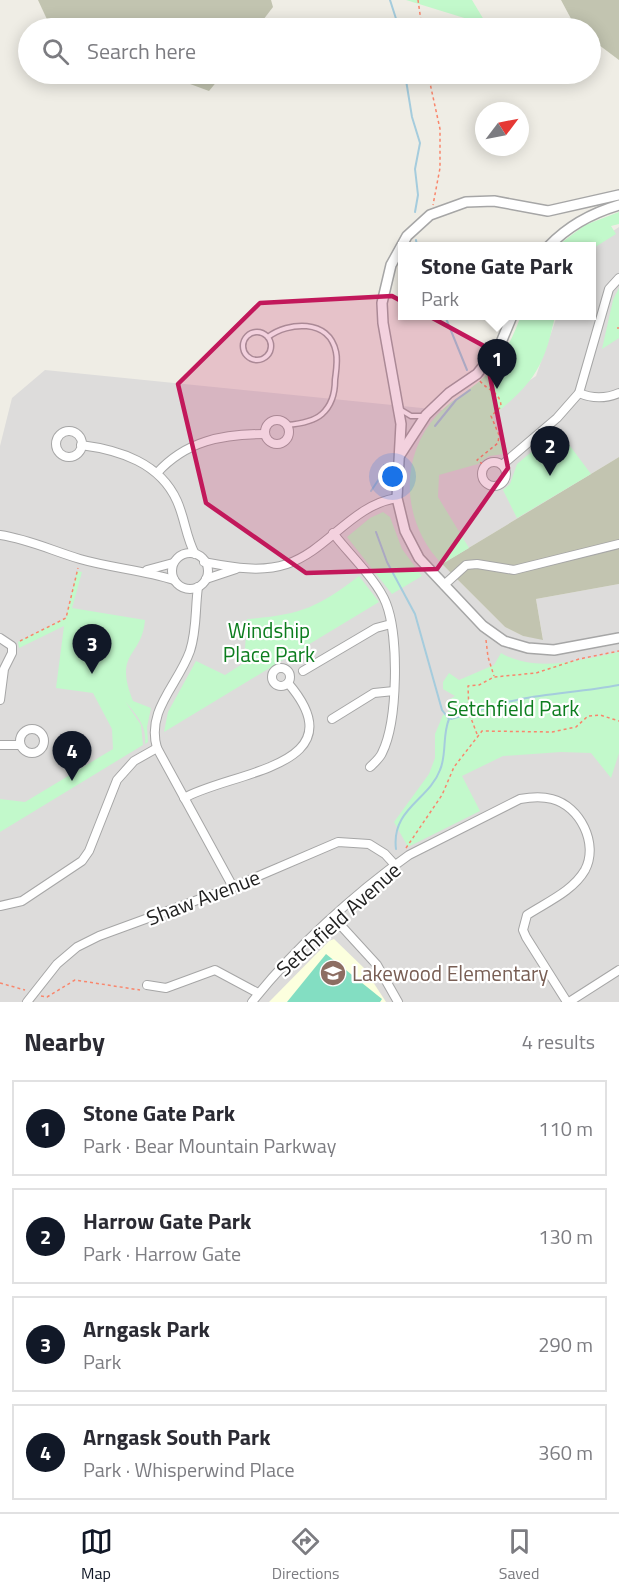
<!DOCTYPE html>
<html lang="en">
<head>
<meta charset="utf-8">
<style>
	:root { --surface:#fff; --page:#f2f2f3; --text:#2b2b33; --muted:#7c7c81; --line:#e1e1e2; --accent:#111827 }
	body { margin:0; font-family:"Titillium Web",sans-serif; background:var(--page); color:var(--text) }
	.compass { position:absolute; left:475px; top:102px; width:54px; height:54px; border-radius:50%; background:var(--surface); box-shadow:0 3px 15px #0003; rotate:58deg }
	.you { position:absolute; left:393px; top:477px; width:21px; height:21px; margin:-15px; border:4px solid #fff; border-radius:50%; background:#1a73e8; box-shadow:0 0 0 9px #1a73e833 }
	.badge { display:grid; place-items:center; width:39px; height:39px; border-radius:50%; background:var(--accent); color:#fff; font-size:20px; font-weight:700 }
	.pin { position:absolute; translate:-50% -50px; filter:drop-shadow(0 2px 3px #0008) }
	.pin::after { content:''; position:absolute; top:32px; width:21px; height:18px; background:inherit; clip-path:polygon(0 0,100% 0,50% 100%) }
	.popup { position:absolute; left:398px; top:242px; width:198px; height:78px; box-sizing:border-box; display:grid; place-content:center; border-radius:0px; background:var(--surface); filter:drop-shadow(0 2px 4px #0005); font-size:20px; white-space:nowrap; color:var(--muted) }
	.popup b { font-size:22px; color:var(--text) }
	.popup::after { content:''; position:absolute; left:50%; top:100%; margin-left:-12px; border:12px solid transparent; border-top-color:var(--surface) }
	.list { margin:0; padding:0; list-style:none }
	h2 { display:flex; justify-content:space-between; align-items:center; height:78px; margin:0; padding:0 24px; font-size:26px }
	h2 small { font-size:20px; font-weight:400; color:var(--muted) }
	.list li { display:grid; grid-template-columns:39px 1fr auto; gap:18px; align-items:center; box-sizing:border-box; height:96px; margin:0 12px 12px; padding:0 12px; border:2px solid var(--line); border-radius:0px }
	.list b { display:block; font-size:22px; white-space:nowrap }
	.list p { margin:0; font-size:20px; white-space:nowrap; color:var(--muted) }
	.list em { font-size:20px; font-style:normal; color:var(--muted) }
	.icon { flex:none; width:33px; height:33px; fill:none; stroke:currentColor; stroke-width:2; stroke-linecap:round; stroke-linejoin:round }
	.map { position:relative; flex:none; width:619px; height:1002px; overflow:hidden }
	.search { position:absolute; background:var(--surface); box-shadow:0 3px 15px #0003; left:18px; right:18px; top:18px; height:66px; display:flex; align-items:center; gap:15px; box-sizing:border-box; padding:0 21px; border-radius:33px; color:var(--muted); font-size:22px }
	.sheet { height:510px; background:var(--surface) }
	nav { display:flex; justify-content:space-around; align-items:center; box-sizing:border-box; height:84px; border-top:2px solid var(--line); background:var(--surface); font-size:16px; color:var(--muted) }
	nav a { display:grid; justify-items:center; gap:3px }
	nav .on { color:var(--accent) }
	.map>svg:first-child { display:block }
	.residential { fill:#dddcdb }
	.education { fill:#fcffde }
	.construction { fill:#c2c4b0 }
	.park { fill:#c2f9cb }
	.pitch { fill:#83dec2 }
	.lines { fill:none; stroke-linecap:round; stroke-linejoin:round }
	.stream { stroke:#a5ccdd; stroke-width:2 }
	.service-casing { stroke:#a6a6a6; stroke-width:7 }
	.minor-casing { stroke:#a6a6a6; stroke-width:10 }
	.tertiary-casing { stroke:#a6a6a6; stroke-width:12 }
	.path { stroke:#f9866c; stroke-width:1.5; stroke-dasharray:3 3; stroke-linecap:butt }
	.service { stroke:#fff; stroke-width:4 }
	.minor { stroke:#fff; stroke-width:8 }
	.tertiary { stroke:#fff; stroke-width:9 }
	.marked { fill:#c2185b; fill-opacity:0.2; stroke:#c2185b; stroke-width:4.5; stroke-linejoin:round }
	.labels { text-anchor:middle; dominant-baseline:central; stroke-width:4.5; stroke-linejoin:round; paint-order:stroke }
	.park-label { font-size:21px; fill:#0c7d1e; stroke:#fff }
	.street-label { font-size:21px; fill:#1f1f1f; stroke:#fff }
	.education-label { font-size:21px; fill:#785e54; stroke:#fff; text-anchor:start }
</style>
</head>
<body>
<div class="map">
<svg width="619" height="1002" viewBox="0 0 619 1002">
	<rect width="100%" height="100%" fill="#efede5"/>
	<polygon class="residential" points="619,227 619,457 442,564 505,627 523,636 543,639 536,599 619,584 619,1002 0,1002 0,446 12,398 45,370 481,414 536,376 557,316 592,316 591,246"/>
	<polygon class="education" points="334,939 364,968 386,1002 269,1002 329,941"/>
	<g class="construction">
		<polygon points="38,0 271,0 273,7 257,28 51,28"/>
		<polygon points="561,0 619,0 619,60 591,39 590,28 576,28"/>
		<polygon points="163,74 223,74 209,91"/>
		<polygon points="619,457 619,584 536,599 543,640 523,636 505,627 442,564"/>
	</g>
	<g class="park">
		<polygon points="406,0 472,0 487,25"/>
		<polygon points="619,212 619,224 611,226 616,234 592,249 592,246 557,246 585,225"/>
		<polygon points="619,288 619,338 602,349 613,300"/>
		<path d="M521,316H555C544,368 534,382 493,416L504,454L489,456L478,464L439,475L438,497L469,548L442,564C402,523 398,458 437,415C453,398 475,388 490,371C505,355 513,336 521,316Z"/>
		<polygon points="558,430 591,474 517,518 503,490 510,484 517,464"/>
		<polygon points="383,512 390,517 402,549 422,576 392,594 347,537 370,518"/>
		<path d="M77,571L82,572L72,608L145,620C142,658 113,651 133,701L151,708L147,727L148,742L145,744C147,725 136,715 125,701L141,725L143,745L0,832V799L25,802L113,749L112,729L93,693L56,688L64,626L19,648L18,642L66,618Z"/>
		<path d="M359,576L379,602L164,732L168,712L196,661L225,675L244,663L247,619C300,615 317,608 359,576Z"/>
		<path d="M619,652V753L611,778L591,753L561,752L503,756L462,776L480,811L408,847L394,822L429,774L435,758V734L443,715L448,712L450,699L455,696L443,689V682L449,673L459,680L494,665L501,653C537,674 581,659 619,652Z"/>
	</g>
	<polygon class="pitch" points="326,954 382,999 380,1002 287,1002"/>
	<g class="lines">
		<g class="stream">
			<polyline points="390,0 399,28"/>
			<polyline points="405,74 412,117 420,143 415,169 418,195 415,212"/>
			<polyline points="416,240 417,246"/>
			<polyline points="445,316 467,370"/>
			<polyline points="435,426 456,400 470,390"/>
			<polyline points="371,491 385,470 384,465"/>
			<path d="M376,532L387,562L415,614L442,710L449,719C442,736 447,754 440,770C429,800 391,809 396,849"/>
			<path d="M470,714C520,693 567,695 619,685"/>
			<polyline points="451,719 468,714"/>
		</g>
		<g class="service-casing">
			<g id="service">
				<circle cx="257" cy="346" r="14"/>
				<path d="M268,337C288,322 329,318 336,352C338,361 336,371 335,380C335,392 332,405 322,414C313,422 299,424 287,425"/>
				<polyline points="401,410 411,416 424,416"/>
			</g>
		</g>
		<g class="minor-casing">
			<g id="minor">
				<path d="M579,393C593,399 605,399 619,393"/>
				<circle cx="277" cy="432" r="12"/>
				<circle cx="69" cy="444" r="13"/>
				<path d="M81,445C120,450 160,463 177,501C185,519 186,537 195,554"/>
				<circle cx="494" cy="474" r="12"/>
				<polyline points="502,465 557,418 579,393 609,289 619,278"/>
				<path d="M157,473C186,441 222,434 265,434"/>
				<path d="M333,533C348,553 377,580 386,603C399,636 398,721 382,753C380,758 374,763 370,767"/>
				<path d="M0,535C28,539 53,551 80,559C111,568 143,570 174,580"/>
				<circle cx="190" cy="571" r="18"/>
				<path d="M204,562C231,567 260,573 287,564C328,550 352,505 397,498"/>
				<polyline points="147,570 173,563"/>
				<polyline points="206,579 236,569"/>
				<polyline points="444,585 466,565 477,564 514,570 619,544"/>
				<path d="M198,587C195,608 197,630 190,651C178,685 146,710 157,748L233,887"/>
				<polyline points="0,638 12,646 12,653 4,669 0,700"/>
				<circle cx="281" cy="677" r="9"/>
				<polyline points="303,671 376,628 391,624"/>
				<polyline points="332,719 374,693 394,691"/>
				<circle cx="32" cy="741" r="12"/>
				<polyline points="0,745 20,745"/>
				<path d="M184,798C232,771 360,767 288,683"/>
				<polyline points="0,906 22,901 82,861 89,851 117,780 134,761 157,748"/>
				<polyline points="334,918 377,965 398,1002"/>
				<polyline points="147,985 166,988 215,970 258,993"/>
				<polyline points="27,1002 57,964 77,947 99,936 233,887 338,842 369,844 385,854 395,865"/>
				<path d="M252,1002C293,950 355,893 409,855L520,799C531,797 541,796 552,799C580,806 599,844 585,870C573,891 547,902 527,915L523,930L526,937L567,1002"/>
				<polyline points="569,1002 619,970"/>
			</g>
		</g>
		<g class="tertiary-casing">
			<g id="tertiary">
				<polyline points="619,195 548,211 494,201 466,202 430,215 407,236 391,265 382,303 383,323 401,424 397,498 405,531 419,558 483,626 504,641 528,648 554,650 619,638"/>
				<path d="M549,246C568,226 592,213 619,205"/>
				<polyline points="400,455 426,415 449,393 477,374 500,345 512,316"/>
			</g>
		</g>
		<g class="path">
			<polyline points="418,0 422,28"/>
			<polyline points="428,74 440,129 440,168 433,205"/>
			<polyline points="617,328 619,328"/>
			<path d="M480,381C488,391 501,392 501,407L491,416L499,435L498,443L477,460L485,466"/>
			<polyline points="486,640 488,657 494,676"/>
			<polyline points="20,641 66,618 78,568"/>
			<polyline points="477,734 469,713 468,686 479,685 494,677 536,673 579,659 619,651"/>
			<polyline points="406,848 442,795 454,767 482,731 552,732 576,727 588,716 600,715 619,721"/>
			<polyline points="0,983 25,990"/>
			<polyline points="41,996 47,997 75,980 140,990"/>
		</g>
		<use href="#service" class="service"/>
		<use href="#minor" class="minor"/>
		<use href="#tertiary" class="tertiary"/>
	</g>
	<path class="marked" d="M392,296L484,346L508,468L437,569L306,573L206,503L178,384L260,303Z"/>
	<defs>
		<g id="school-disc" transform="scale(1.35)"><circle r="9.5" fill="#8d6e63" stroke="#fff"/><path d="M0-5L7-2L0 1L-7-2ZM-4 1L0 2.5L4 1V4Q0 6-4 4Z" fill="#fff"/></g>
	</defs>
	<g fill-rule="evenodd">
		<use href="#school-disc" x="333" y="973"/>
	</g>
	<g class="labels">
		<g class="park-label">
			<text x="269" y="630">Windship<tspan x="269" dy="24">Place Park</tspan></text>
			<text x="513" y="708">Setchfield Park</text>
		</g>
		<g class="street-label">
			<text transform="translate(203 897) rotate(-21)">Shaw Avenue</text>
			<text transform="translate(338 919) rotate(-42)">Setchfield Avenue</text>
		</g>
		<g class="education-label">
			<text x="352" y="973">Lakewood Elementary</text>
		</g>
	</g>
</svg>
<svg class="compass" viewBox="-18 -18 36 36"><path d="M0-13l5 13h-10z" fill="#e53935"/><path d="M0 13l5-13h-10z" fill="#7c7c81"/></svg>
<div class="you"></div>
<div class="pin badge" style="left:497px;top:389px">1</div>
<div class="popup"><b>Stone Gate Park</b>Park</div>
<div class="pin badge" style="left:550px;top:476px">2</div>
<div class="pin badge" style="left:92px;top:674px">3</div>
<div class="pin badge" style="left:72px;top:781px">4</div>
<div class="search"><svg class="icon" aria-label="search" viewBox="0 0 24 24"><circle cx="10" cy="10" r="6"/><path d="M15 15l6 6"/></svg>Search here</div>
</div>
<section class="sheet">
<h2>Nearby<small>4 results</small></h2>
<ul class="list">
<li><span class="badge">1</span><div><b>Stone Gate Park</b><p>Park · Bear Mountain Parkway</p></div><em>110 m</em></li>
<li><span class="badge">2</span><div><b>Harrow Gate Park</b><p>Park · Harrow Gate</p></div><em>130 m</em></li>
<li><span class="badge">3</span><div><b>Arngask Park</b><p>Park</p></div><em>290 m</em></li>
<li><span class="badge">4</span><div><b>Arngask South Park</b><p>Park · Whisperwind Place</p></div><em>360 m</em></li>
</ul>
</section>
<nav>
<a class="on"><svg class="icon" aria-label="map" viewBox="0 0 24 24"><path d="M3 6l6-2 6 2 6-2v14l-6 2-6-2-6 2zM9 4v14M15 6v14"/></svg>Map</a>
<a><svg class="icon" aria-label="directions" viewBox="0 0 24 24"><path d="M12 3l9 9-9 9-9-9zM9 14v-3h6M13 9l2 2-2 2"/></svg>Directions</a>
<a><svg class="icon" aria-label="saved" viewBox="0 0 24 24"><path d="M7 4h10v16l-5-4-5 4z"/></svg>Saved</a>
</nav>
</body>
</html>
